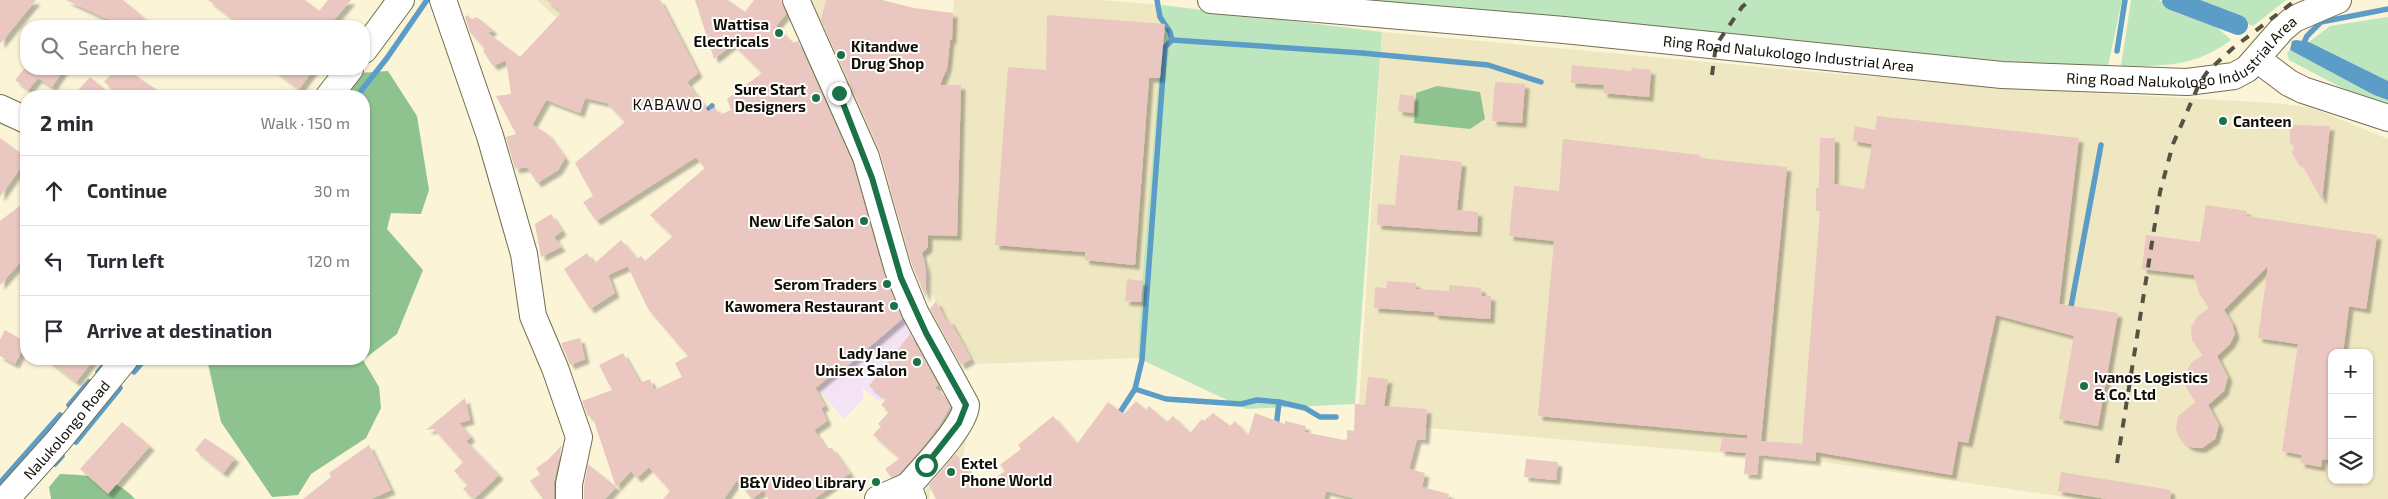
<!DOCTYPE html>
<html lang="en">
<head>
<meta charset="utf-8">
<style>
	:root { --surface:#fff; --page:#f2f2f3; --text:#2b2b33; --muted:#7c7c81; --line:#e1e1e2 }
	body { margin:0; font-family:"Exo 2",sans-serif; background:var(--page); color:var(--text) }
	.controls { position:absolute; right:15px; bottom:15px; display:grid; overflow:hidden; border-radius:10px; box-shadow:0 1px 4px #0004 }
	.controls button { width:45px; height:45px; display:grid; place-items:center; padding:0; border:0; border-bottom:1px solid var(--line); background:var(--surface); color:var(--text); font:25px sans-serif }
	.stop { position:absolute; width:15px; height:15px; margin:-11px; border:4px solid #1a7246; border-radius:50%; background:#fff }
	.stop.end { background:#1a7246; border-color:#fff; box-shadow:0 1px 5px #0008 }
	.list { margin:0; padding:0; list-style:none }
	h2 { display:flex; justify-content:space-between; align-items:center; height:65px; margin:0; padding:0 20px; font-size:21px }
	h2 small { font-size:16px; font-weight:400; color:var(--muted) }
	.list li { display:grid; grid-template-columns:32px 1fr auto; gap:15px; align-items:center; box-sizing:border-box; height:70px; padding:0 20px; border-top:1px solid var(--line) }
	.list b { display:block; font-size:19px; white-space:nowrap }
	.list em { font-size:16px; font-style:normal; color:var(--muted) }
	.icon { flex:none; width:28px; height:28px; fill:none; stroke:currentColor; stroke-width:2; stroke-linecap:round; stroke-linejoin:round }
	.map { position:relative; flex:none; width:2388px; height:499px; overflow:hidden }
	.search { position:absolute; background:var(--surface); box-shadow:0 1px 4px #0004; left:20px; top:20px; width:350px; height:55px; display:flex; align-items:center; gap:12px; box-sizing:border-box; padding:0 18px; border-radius:20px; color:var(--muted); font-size:19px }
	.panel { position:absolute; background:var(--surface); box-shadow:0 1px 4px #0004; left:20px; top:90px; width:350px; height:275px; border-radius:20px }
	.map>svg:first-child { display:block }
	.built { fill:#efe7c1; fill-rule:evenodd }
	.education { fill:#f4e3f5 }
	.green { fill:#bde6be }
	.forest { fill:#8ec38f }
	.water { fill:#5c9dc8 }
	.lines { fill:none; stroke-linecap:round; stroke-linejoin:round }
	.stream { stroke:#5c9dc8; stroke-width:5.5 }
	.canal { stroke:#5c9dc8; stroke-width:20 }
	.building { fill:#eac7c0; filter:url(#shadow) }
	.minor-casing { stroke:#746e53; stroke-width:28 }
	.minor { stroke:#fff; stroke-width:26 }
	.rail { stroke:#565243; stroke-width:4; stroke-dasharray:9 9; stroke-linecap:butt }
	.route { stroke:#1a7246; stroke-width:6 }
	.poi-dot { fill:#1a7246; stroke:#fff; stroke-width:2 }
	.labels { text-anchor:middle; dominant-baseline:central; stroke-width:4; stroke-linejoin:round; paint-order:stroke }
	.poi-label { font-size:15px; font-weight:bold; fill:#120f06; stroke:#fff; text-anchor:end }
	.street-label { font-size:15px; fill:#120f06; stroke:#fff }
	.neighbourhood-label { font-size:16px; letter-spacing:1px; fill:#120f06; stroke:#fff }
</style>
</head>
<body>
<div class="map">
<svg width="2388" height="499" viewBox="0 0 2388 499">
	<defs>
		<filter id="shadow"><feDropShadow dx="4.5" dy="4.5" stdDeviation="1" flood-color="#0004"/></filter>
	</defs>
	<rect width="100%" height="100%" fill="#fbf4d6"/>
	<g class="built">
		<polygon points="537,0 599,0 557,18"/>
		<polygon points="809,0 825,0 935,76 948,75 954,0 1100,0 1162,5 1160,78 1143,281 1138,358 978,364 930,292 929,254 901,263"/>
		<path d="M1382,32L1838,74L2074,92L2275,103L2313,108L2388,139V499H2080L1816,461L1358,422ZM2332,353H2369V480H2332Z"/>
		<polygon points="967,433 962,464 936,463 929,499 924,499 929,477 936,463 947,447"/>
	</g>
	<polygon class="education" points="911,309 922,341 880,402 863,388 863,399 844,419 818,389 835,373 801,336 871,331"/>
	<g class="green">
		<polygon points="1280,0 2122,0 2108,66 2024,63"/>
		<path d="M2131,0H2158L2209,20L2231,40C2194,67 2165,66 2121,66Z"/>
		<polygon points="2192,0 2286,0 2253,26"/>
		<path d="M1162,5L1382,32L1355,404L1246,409L1138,358C1143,240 1158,123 1162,5Z"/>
		<polygon points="2388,17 2388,81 2309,42 2330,26"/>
		<polygon points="2290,50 2374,95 2388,100 2388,105 2346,90 2289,60 2287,53"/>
	</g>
	<g class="forest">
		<polygon points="388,71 417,116 429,190 421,214 391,213 387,229 423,270 397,334 363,360 379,387 381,408 366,438 311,474 298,495 272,497 221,422 207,359 364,359 364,96 342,96 359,73"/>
		<polygon points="1437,86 1480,92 1485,119 1470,129 1414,123 1416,93"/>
		<path d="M60,474C89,475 115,477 135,499H51L49,487Z"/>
	</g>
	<polygon class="water" points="2296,40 2309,42 2388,81 2388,100 2374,95 2290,50 2292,41"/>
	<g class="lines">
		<g class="stream">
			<polyline points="1157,0 1160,17 1170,32 1172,40 1362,53 1488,65 1541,82"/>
			<polyline points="2302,47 2307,36 2321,22 2388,9"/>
			<polyline points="2117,51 2125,0"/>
			<polyline points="357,96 387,58 427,0"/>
			<polyline points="704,114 712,106"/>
			<polyline points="2070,312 2101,145"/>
			<polyline points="98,372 108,360"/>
			<polyline points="134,372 145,359"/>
			<polyline points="1135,389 1166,399 1241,404 1257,400 1279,402 1276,428"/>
			<polyline points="1279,402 1305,408 1320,417 1336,417"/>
			<polyline points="69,405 89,382"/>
			<polyline points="1117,417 1135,389 1142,360 1165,47 1172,40"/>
			<polyline points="76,442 120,388"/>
			<polyline points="55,464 62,456"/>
			<polyline points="0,483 60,415"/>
		</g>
		<polyline class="canal" points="2172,0 2238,25"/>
	</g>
	<g class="building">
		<polygon points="0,0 36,0 0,44"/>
		<polygon points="66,0 123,0 154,26 122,26"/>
		<polygon points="208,0 305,0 319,11 328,0 351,0 333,21 340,26 243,26"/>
		<polygon points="546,0 660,0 698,73 687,82 708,111 715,107 719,115 731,110 727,99 762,73 733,44 714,59 695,0 728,0 745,12 754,0 781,0 786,14 776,26 793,43 798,41 852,162 884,274 902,319 838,374 836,371 815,388 825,406 821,408 827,421 814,430 826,448 832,448 850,473 814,499 768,499 764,490 752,499 737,480 724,499 663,499 670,491 649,467 637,478 631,471 616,487 592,415 588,416 582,401 612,390 599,365 623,353 640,383 650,379 654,390 682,377 675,363 688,356 648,309 628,267 632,264 608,275 615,293 590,309 564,269 587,253 594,264 621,240 637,259 641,256 645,261 673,236 650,215 705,168 696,157 596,221 583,202 593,196 575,163 625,122 607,103 585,98 580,113 546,100 532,125 547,133 565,158 558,170 537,183 527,167 515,169 506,137 516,134 496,96 511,94 506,60 493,66 483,51 485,49 470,32 465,17 467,15 472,19 477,17 493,30 488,33 520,57 562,12"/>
		<polygon points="826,0 882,0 914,8 953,13 952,39 950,40 947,67 940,85 961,85 957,236 928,235 928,247 922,253 926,270 926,298 912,265 880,151 821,20"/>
		<polygon points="1047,15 1165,24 1160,78 1149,78 1135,265 1085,260 1085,252 995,245 1008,67 1046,70"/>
		<polygon points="1572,65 1631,71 1632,68 1651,70 1649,97 1603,93 1604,85 1571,83"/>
		<polygon points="24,69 64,69 52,87 38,78 28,90 15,80"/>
		<polygon points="116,69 126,69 166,96 121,96 104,82"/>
		<polygon points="273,69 314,69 299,89"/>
		<polygon points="90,77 113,96 73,96"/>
		<polygon points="1495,82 1525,84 1522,123 1492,121"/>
		<polygon points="1400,94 1414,96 1413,113 1398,111"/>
		<polygon points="1877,116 2079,138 2059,304 2118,313 2098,426 2059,419 2074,336 1996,315 1968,443 1958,441 1952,475 1816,452 1816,461 1759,455 1757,475 1744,474 1746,453 1720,451 1722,438 1747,439 1747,435 1538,416 1554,241 1509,236 1514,186 1559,191 1563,139 1700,155 1699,158 1787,167 1761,441 1802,444 1820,211 1816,211 1816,188 1819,188 1820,138 1835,138 1834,184 1864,189 1872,144 1853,141 1855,126 1875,130"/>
		<polygon points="2290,125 2330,126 2322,200 2301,163 2296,160 2292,153 2294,147 2290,142"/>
		<polygon points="0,138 26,157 26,160 0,197"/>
		<polygon points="1400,155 1462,162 1457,210 1478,212 1477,232 1377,225 1378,204 1395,205"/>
		<polygon points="26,201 26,256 0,285 0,221"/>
		<polygon points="2206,205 2247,211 2246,216 2377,235 2366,309 2349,306 2343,353 2332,353 2332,460 2322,459 2321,467 2300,463 2302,455 2282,451 2298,344 2258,338 2268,266 2224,310 2232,323 2235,334 2230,344 2217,356 2228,377 2224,391 2208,405 2219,425 2215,439 2202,448 2195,448 2188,446 2178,436 2176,428 2178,416 2196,402 2186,387 2185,373 2192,362 2203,355 2192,340 2191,327 2198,316 2209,308 2199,293 2194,275 2142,269 2146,235 2200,242"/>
		<polygon points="551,214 562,231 554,237 561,247 541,257 535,224"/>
		<polygon points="1127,279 1143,281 1141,302 1125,301"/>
		<polygon points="1387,281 1416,283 1416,289 1449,291 1449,285 1481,288 1482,296 1491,296 1490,319 1434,315 1434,312 1374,308 1375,287 1386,288"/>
		<polygon points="936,301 946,321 949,320 971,359 961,365 930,309"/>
		<polygon points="5,330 26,342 15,364 0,356 0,340"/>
		<polygon points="910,334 938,385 935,388 943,394 950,407 939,426 921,449 899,474 891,477 885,469 900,458 873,435 881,426 878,424 889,412 881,405 886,399 869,386"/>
		<polygon points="580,338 585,359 570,365 561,343"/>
		<polygon points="46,359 94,359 76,382"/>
		<polygon points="1368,377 1388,379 1384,406 1427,409 1425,440 1417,439 1409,469 1425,473 1422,487 1449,494 1448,499 1356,499 1326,491 1324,499 936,499 929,485 956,454 981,488 1005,471 1000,465 1021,449 1018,445 1053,416 1077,444 1108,402 1124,414 1136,401 1146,410 1149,406 1167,422 1173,416 1190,433 1202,419 1204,421 1213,413 1230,426 1235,421 1248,436 1255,413 1285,424 1285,421 1306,426 1304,432 1344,440 1347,439 1347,430 1354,431 1355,404 1365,405"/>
		<polygon points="465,398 470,420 459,423 471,437 466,441 499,475 474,499 463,489 468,485 454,471 463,462 434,429 426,430"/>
		<polygon points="122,422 150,446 108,494 80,469"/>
		<polygon points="205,438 235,458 223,473 195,450"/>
		<polygon points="369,445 391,490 371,499 303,499 331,477 329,473"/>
		<polygon points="562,445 554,481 554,499 543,499 530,481 540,474 536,468 548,460"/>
		<polygon points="1526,459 1558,462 1556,480 1524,477"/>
		<polygon points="588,464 616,487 605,499 584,499 584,486"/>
		<polygon points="2061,472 2171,490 2170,499 2107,499 2058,491"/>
	</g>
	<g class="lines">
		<g class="minor-casing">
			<g id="minor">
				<polyline points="443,0 490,136 524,254 533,316 555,368 579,437 569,484 569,499"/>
				<path d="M796,0L866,157L898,270L915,312L966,405C966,425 922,470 908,486L913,499"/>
				<path id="s1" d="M1211,0L1564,30L2002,75L2187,82L2234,76L2247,69L2282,29L2294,19L2338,0"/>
				<polyline points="364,50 401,0"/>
				<polyline points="2257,59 2289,83 2303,90 2388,118"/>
				<polyline points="329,96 350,69"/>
				<polyline points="0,108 26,120"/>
				<path id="s2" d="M6,499L59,440L125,359"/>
				<polyline points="878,499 908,486"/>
			</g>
		</g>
		<use href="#minor" class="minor"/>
		<g class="rail">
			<polyline points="1712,75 1716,45 1742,7 1750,0"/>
			<polyline points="2117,463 2160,192 2173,144 2200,82 2208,71 2233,48 2296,0"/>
		</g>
	</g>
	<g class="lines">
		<polyline class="route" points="839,93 872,178 901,278 926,333 966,405 959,423 926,465"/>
	</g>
	<g class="poi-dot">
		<circle cx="779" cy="33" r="5"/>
		<circle cx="841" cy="55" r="5"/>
		<circle cx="816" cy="98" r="5"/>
		<circle cx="2223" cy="121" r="5"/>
		<circle cx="864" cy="221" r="5"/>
		<circle cx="887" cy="284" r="5"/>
		<circle cx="894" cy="306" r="5"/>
		<circle cx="917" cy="362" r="5"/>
		<circle cx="2084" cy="386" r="5"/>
		<circle cx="951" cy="472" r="5"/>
		<circle cx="876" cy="482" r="5"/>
	</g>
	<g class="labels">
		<g class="poi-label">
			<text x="769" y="24">Wattisa<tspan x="769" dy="17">Electricals</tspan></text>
			<text x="851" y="46" text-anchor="start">Kitandwe<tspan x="851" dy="17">Drug Shop</tspan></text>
			<text x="806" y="89">Sure Start<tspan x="806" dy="17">Designers</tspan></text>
			<text x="2233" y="121" text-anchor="start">Canteen</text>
			<text x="854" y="221">New Life Salon</text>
			<text x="877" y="284">Serom Traders</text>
			<text x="884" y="306">Kawomera Restaurant</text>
			<text x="907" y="353">Lady Jane<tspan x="907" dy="17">Unisex Salon</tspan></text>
			<text x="2094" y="377" text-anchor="start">Ivanos Logistics<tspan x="2094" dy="17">&amp; Co. Ltd</tspan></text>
			<text x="961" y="463" text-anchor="start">Extel<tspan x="961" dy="17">Phone World</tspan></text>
			<text x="866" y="482">B&amp;Y Video Library</text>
		</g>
		<g class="street-label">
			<text stroke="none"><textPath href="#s1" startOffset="985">Ring Road Nalukologo Industrial Area</textPath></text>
			<text stroke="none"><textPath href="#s1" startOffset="580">Ring Road Nalukologo Industrial Area</textPath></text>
			<text stroke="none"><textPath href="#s2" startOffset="92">Nalukolongo Road</textPath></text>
		</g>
		<g class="neighbourhood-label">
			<text x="668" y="103">KABAWO</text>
		</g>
	</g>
</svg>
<div class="controls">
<button>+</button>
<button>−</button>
<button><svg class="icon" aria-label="layers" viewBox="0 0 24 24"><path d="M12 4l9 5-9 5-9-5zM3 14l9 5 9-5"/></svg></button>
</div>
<div class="stop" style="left:926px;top:465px"></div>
<div class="stop end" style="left:839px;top:93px"></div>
<div class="search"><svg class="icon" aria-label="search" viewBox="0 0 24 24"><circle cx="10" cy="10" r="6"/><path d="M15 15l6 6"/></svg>Search here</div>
<section class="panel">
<h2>2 min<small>Walk · 150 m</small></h2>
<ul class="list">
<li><svg class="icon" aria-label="ahead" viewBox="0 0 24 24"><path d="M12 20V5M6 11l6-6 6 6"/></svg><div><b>Continue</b></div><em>30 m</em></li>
<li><svg class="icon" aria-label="left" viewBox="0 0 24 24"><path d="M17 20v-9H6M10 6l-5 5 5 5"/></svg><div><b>Turn left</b></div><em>120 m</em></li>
<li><svg class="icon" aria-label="arrive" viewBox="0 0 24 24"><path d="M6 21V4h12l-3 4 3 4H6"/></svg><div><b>Arrive at destination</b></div></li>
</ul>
</section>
</div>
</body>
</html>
